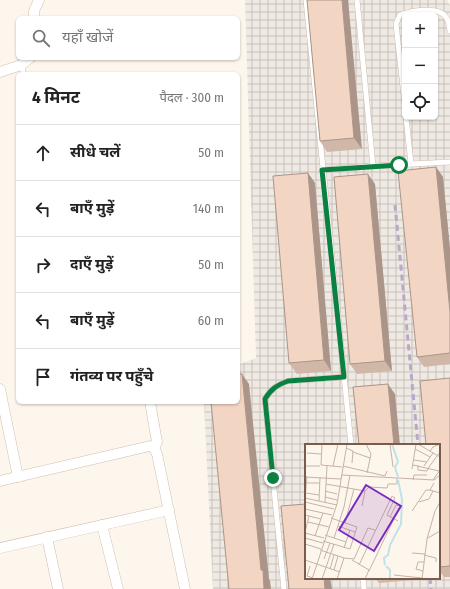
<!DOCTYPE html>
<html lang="hi">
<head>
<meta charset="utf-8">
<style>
	:root { --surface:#fff; --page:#f6f6f6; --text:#222; --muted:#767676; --line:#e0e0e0 }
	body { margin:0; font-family:"Fira Sans Condensed","Noto Sans Devanagari",sans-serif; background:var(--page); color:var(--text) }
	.controls { position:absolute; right:12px; top:12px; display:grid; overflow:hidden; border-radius:6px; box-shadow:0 1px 3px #0004 }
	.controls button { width:36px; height:36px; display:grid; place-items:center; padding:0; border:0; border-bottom:1px solid var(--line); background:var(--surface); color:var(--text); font:20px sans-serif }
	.stop { position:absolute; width:12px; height:12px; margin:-9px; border:3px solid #0b8043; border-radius:50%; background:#fff }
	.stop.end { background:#0b8043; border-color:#fff; box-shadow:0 1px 4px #0008 }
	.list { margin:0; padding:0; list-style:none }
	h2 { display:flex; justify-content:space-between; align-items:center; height:52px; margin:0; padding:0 16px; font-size:17px }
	h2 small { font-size:13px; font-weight:400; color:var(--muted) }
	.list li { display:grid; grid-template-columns:26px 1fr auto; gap:12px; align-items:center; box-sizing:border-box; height:56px; padding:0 16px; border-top:1px solid var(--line) }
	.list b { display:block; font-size:15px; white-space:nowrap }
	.list em { font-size:13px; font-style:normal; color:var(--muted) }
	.icon { flex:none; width:22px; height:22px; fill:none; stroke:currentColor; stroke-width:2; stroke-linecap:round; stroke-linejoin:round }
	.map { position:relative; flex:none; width:450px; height:589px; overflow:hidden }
	.search { position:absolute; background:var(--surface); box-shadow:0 1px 3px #0004; left:16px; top:16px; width:224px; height:44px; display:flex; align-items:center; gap:10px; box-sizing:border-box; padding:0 14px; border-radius:6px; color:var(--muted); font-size:15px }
	.panel { position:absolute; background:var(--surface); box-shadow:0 1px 3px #0004; left:16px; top:72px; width:224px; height:332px; border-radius:6px }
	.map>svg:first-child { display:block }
	.industrial { fill:url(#industrial-grid); fill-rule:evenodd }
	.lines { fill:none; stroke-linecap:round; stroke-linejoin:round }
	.service-casing { stroke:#d1beb0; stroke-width:6 }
	.minor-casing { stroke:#d1beb0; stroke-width:11 }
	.service { stroke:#fff; stroke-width:5 }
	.minor { stroke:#fff; stroke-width:10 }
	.rail { stroke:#b9a8c9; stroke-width:3; stroke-dasharray:6 4; stroke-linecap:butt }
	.wall { fill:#d1b7a8 }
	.shaded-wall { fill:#aa9588 }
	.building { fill:#f3d5c3; stroke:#aa9588 }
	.route { stroke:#0b8043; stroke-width:5 }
	.inset-river { fill:none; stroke:#bfe3e8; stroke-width:2 }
	.inset-road { fill:none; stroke:#c5b3a7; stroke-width:1 }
	.view { fill:#7b2cbf; fill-opacity:0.15; stroke:#7b2cbf; stroke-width:2 }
	.inset-edge { fill:none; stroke:#7a5c4d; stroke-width:2 }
</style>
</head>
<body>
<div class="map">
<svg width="450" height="589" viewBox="0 0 450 589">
	<defs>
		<pattern id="industrial-grid" width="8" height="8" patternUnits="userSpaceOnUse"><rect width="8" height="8" fill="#efe9e4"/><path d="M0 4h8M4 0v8" fill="none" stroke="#c7c0bb"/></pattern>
	</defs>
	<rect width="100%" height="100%" fill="#fdf6ec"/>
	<path class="industrial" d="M245,0H447L450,5V589H213L204,402H238V365L256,358ZM405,15H435V117H405ZM306,445H439V578H306Z"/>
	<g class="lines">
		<g class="service-casing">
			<g id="service">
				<polyline points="306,0 351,445"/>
				<polyline points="357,0 373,166 450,162"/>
				<polyline points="21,65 24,74"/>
				<path d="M405,105L396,24L400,15C411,11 438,6 445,16C449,20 449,26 450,31"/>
				<polyline points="406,117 411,164"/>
				<polyline points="322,170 373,166"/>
				<polyline points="363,578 364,589"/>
				<path d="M284,589L265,399C271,389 277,385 288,381L344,377"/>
			</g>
		</g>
		<g class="minor-casing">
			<g id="minor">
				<polyline points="34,18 34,11 39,0"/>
				<polyline points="0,72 21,65 30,58"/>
				<polyline points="0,389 18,477"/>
				<polyline points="150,402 157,442 154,448"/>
				<polyline points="0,481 150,446 154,448 157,454 185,589"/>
				<polyline points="102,525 118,589"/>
				<polyline points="47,537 58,589"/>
				<polyline points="0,548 169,510"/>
			</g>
		</g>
		<use href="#service" class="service"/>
		<use href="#minor" class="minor"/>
		<g class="rail">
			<polyline points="395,205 418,445"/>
			<polyline points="430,578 431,589"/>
		</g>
	</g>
	<g class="wall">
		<polygon points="307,0 362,149 327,152 320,141"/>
		<polygon points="436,167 443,177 450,249 450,364 424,367 417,357"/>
		<polygon points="308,173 315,183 331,371 297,374 289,363"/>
		<polygon points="375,184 392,371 357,374 350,364"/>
		<polygon points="450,378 450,577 444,577 439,570 439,445"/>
		<polygon points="375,578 413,578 413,580 379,583"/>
	</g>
	<g class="shaded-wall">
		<polygon points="342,0 348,0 362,149 354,138"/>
		<polygon points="436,167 443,177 450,249 450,312"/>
		<polygon points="308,173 315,183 331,371 324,360"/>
		<polygon points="368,174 375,184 392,371 385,361"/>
		<polygon points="242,374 249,384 269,579 270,581 271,589 264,589 261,570"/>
		<polygon points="388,384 395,394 400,445 394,445"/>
		<polygon points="324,578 330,578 332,589 325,589"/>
	</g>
	<g class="building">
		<polygon points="307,0 342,0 354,138 320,141"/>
		<polygon points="436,167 450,312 450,353 417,357 398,171"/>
		<polygon points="308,173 324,360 289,363 273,176"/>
		<polygon points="368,174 385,361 350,364 334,177"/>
		<polygon points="238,374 242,374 261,570 263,570 264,589 229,589 211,402 238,402"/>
		<polygon points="450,378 450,566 439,567 439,445 426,445 420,381"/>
		<polygon points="388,384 394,445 359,445 353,387"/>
		<polygon points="306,504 306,578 324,578 325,589 289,589 281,506"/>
	</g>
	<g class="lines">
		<path class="route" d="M273,478L265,399C271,389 277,385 288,381L344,377L322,170L399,165"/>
	</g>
	<g transform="translate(305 444)">
		<rect width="135" height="135" fill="#fdf6ec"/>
		<path class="inset-river" d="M87,0L93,18L90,23L93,33M80,121L79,114L83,111L85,101L96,80L97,55L93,36M81,122L85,126V135"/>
		<path class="inset-road" d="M17,0L16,21L37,23M61,0L66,10L62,29M85,0L88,23M113,0L135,13M41,4L48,7L47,19M110,5L125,13M125,7L128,3L135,0M48,8L65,14M2,9L16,10M109,16L122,18M108,21L134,27M113,21V26L122,27L124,23M0,22H15M28,22L33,0M38,22L80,32L82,27M119,22L128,9M124,23L135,8M107,25L111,0M37,31L129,36L135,31M0,33L36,35M108,36L109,31H122M128,36L135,26M2,39H15M129,39L125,46L135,49M21,40L60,47L64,43L82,44L83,40H92V35M20,47L32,50M1,49L14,51M20,53L32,56M0,54L32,61M0,54L2,32M14,57L15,33M0,58L29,65M20,58L22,22M114,58L124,55L128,47M57,62L60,47M0,65L27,71M107,67L121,46H126M0,71L16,75M3,78L24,83M40,79L49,45M33,82L50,88M0,88L4,72M0,89L19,94M20,91L41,98M10,92L18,69M0,94L18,99M29,94L39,63L45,31M123,94L135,87M18,97L45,105L52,83L26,74M0,100L16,105M39,104L45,86M15,106L39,114L32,135M107,109L120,110M119,111L131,114V118M39,114L49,115L63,84L70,86M19,115L25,99M0,116L35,128M47,116L64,126L60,135M54,121L87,52L90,54L82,71L93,77M5,122L2,132L8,134M25,125L29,111M29,126L33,112M64,127L95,62L91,61L85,73M118,127L111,125L113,118H119M89,131L117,134M7,135L32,60L42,0M17,135L29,100M117,135L122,95L130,67L135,58"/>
		<path class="view" d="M61,41L96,62L69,107L34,86Z"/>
		<rect width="135" height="135" class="inset-edge"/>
	</g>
</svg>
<div class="controls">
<button>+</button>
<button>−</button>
<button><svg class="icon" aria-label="locate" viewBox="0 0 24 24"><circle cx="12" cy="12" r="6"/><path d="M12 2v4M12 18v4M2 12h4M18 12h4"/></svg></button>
</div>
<div class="stop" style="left:399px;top:165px"></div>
<div class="stop end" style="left:273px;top:478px"></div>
<div class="search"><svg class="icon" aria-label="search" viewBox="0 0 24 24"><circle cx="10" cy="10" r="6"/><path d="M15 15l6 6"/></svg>यहाँ खोजें</div>
<section class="panel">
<h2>4 मिनट<small>पैदल · 300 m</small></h2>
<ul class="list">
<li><svg class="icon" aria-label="ahead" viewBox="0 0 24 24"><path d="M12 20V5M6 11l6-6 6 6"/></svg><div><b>सीधे चलें</b></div><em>50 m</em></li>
<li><svg class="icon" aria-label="left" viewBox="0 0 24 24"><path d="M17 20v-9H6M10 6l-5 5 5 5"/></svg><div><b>बाएँ मुड़ें</b></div><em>140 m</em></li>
<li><svg class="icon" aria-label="right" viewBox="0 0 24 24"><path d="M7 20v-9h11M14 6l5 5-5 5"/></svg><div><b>दाएँ मुड़ें</b></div><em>50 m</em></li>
<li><svg class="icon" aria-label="left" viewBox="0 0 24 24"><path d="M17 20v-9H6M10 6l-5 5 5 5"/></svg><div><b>बाएँ मुड़ें</b></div><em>60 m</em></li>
<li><svg class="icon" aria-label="arrive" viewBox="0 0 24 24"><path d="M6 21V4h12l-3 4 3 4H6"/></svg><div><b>गंतव्य पर पहुँचे</b></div></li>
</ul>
</section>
</div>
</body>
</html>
